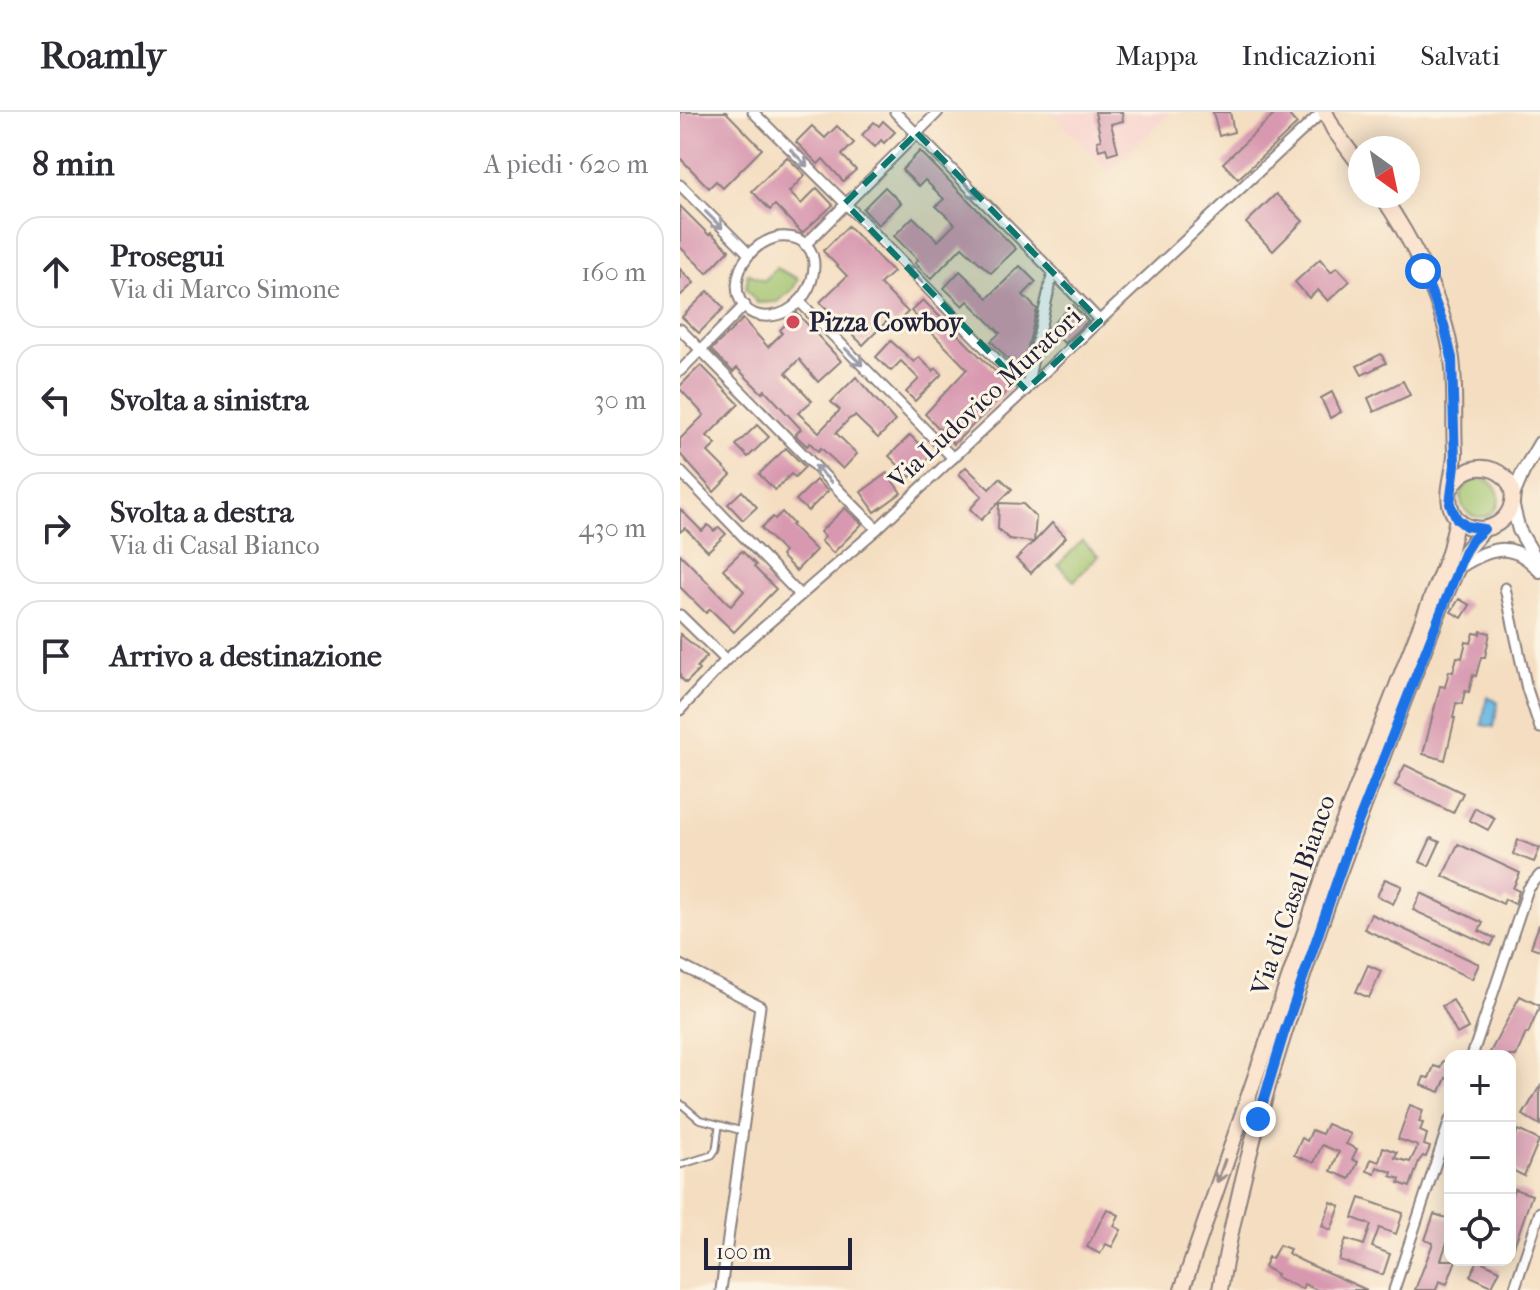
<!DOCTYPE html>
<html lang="it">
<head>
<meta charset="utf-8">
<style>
	:root { --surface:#fff; --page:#f7f7f7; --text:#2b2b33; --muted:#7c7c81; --line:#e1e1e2 }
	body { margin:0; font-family:"IM FELL French Canon",serif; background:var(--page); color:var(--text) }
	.controls { position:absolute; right:24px; bottom:24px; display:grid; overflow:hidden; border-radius:16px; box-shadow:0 4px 20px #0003 }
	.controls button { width:72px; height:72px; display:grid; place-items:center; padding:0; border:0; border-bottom:2px solid var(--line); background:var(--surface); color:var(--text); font:40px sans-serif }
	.compass { position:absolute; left:668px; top:24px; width:72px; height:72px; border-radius:50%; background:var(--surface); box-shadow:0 4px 20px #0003; rotate:147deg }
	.scale { position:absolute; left:24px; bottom:20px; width:148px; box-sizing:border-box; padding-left:8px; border:4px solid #22223b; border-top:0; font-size:22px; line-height:28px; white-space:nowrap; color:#22223b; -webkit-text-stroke:6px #fcf5e5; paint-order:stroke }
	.stop { position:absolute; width:24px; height:24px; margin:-18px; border:6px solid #1a73e8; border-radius:50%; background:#fff }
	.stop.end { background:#1a73e8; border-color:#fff; box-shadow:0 2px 8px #0008 }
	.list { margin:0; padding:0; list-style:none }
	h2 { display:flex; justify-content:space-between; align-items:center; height:104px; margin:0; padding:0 32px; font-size:34px }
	h2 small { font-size:26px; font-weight:400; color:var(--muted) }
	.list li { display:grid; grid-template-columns:52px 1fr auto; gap:24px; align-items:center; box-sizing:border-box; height:112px; margin:0 16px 16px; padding:0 16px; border:2px solid var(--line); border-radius:24px }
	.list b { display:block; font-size:30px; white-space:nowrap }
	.list p { margin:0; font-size:26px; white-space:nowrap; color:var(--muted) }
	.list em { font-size:26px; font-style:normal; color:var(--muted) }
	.icon { flex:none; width:44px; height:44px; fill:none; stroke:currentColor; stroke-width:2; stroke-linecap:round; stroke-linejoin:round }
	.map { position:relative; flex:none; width:860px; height:1178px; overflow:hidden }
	header { display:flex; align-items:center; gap:48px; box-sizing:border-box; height:112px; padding:0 40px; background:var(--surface); border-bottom:2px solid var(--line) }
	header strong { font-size:38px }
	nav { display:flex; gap:44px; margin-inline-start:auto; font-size:28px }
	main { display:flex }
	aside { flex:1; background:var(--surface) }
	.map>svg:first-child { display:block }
	.built { fill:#f7d0cc }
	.green { fill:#9ec16a; stroke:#607252; stroke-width:2 }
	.water { fill:#68b8e3; stroke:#456d8f; stroke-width:2 }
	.building { fill:#d899b0 }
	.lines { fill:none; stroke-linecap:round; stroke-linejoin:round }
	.service-casing { stroke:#8b807e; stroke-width:9 }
	.minor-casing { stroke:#8b807e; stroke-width:13 }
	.tertiary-casing { stroke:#8b807e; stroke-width:16 }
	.secondary-casing { stroke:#8b807e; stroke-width:18 }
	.service { stroke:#fff; stroke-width:5 }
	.minor { stroke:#fff; stroke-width:9 }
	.tertiary { stroke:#fff; stroke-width:12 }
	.secondary { stroke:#fce5d0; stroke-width:14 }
	.oneway { stroke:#9c9ca7 }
	.oneway2 { stroke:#9a8d8d }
	.route { stroke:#1a73e8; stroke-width:10 }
	.marked { fill:#0f766e; fill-opacity:0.2; stroke:#0f766e; stroke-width:6; stroke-dasharray:16 10; stroke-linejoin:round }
	.poi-dot { fill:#d1495b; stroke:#fcf5e5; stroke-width:3 }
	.labels { text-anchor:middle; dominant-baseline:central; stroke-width:6; stroke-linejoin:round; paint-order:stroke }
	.poi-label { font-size:26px; font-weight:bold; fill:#22223b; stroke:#fcf5e5; text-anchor:start }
	.street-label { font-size:26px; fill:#22223b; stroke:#fcf5e5 }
</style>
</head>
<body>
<header>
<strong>Roamly</strong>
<nav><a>Mappa</a><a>Indicazioni</a><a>Salvati</a></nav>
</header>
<main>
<aside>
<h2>8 min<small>A piedi · 620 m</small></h2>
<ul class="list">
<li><svg class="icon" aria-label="ahead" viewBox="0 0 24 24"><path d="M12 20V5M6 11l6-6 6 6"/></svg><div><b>Prosegui</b><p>Via di Marco Simone</p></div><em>160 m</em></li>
<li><svg class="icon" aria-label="left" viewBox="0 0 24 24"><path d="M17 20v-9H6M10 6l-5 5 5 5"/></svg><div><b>Svolta a sinistra</b></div><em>30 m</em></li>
<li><svg class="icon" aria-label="right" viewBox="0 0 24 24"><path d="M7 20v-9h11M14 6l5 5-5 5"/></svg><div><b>Svolta a destra</b><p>Via di Casal Bianco</p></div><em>430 m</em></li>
<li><svg class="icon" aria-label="arrive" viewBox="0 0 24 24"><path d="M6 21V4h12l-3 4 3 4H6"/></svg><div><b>Arrivo a destinazione</b></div></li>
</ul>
</aside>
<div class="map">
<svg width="860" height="1178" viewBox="0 0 860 1178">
	<rect width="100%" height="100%" fill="#fcf5e5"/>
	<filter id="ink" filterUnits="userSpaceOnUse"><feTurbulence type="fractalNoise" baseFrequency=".0125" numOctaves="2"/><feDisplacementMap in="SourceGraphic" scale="16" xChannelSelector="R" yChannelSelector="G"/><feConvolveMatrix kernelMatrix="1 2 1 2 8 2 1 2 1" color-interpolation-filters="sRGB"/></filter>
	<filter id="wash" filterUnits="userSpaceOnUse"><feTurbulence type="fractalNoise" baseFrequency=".006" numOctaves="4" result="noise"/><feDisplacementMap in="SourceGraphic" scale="32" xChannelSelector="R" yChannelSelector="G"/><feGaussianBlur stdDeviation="1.8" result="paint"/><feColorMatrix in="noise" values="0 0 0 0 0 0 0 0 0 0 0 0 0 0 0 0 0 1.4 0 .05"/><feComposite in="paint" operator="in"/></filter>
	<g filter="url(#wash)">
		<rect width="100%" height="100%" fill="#f4ddc0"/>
		<polygon class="built" points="370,0 491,0 429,59"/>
		<g class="green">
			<polygon points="96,156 118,167 113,177 97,190 77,191 66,177 68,161 84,169"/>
			<circle cx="800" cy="386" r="19"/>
			<polygon points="402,429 418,444 394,469 378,453"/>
		</g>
		<polygon class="water" points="807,585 818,590 814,615 802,613"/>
		<g id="blocks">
			<g class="building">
				<polygon points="0,0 46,0 82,37 43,76 36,69 29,76 0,46"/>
				<polygon points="415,0 442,0 443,9 431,12 438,39 428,42 426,36 419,38 417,29 421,28"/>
				<polygon points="533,0 550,0 554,20 539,24"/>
				<polygon points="597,0 606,0 617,12 558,67 543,51"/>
				<polygon points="203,9 215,20 204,31 201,28 195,35 182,23 194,10 199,14"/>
				<polygon points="132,14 145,26 157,14 174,31 162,43 176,58 163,69 143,47 138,52 116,30"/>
				<polygon points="240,39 336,137 311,161 282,135 251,167 235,151 238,148 214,124 233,105 258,129 275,112 256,94 264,87 245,68 239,74 222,58"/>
				<polygon points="107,45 125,63 109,80 121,92 137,76 153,93 122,121 95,93 90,98 72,79"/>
				<polygon points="205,75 221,91 198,113 183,97"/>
				<polygon points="596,82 623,109 593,139 566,111"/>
				<polygon points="0,94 29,123 31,121 49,138 27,161 0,135"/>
				<polygon points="168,114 213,160 200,172 228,200 215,213 209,207 183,233 140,190 167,164 143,139"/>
				<polygon points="640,147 651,160 657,155 670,169 648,189 638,178 629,186 615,170"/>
				<polygon points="340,154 356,170 343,183 357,197 344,252 338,258 311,229 320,221 288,189 283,194 264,176 280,159 308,186"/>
				<polygon points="0,157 14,171 0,184"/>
				<polygon points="28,179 44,196 19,221 2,205"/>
				<polygon points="243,188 331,275 274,332 245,302 287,257 231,199"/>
				<polygon points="393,193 408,209 384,231 369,215"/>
				<polygon points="117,201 161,249 138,270 119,247 106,261 132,289 118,301 139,320 160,298 151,290 176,265 215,309 198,326 175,304 169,307 156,321 177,342 163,357 141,336 138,339 130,331 127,334 115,323 121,317 85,278 82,281 57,256 53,260 31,238 63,207 88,235 102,221 100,218"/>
				<polygon points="211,229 234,250 239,245 253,259 256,256 262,262 235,289 226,280 239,267 221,249 211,259 196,245"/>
				<polygon points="701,242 706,251 682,263 677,254"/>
				<polygon points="21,253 59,292 27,324 36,332 28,340 51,363 34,380 0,342 0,327 24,303 0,277 0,274"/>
				<polygon points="723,269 730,283 694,300 688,286"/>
				<polygon points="652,280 661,300 650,306 641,286"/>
				<polygon points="77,313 89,325 68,345 56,333"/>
				<polygon points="230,323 251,344 230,365 209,344"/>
				<polygon points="106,336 125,355 115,365 111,362 95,378 79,362"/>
				<polygon points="286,355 309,377 320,366 332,377 301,408 290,397 302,384 279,362"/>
				<polygon points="207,361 221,381 195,400 181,380"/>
				<polygon points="136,368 148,379 128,399 116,388"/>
				<polygon points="62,379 77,395 63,408 48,392"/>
				<polygon points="319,391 343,392 356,405 354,430 372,411 386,425 351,461 336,447 353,430 329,427 318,417"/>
				<polygon points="165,396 182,412 153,441 141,429 145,425 140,420"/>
				<polygon points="0,397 22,419 28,413 34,419 39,415 46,422 28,439 5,416 0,420"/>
				<polygon points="102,400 113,412 111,413 136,438 116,459 101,444 104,440 81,416 93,405 95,407"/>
				<polygon points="62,439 76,453 74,455 96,477 54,520 30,497 26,501 0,475 0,442 51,494 64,479 43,457"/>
				<polygon points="779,487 790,493 782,506 771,500"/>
				<polygon points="801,519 810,521 805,545 801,545 796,564 793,563 789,580 785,579 782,592 776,591 773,606 775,606 765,648 743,642 760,574 765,575 769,559 773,560 777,545 782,546 786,530 791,531 794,521 800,522"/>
				<polygon points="0,522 27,544 17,555 19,558 6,571 0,565"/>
				<polygon points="725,653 783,681 773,701 715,673"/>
				<polygon points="795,696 815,706 808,718 789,708"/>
				<polygon points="751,726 760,730 749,754 740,750"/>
				<polygon points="838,728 860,736 854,750 833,742"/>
				<polygon points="778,732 840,761 833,776 839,779 835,792 825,787 823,792 763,764"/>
				<polygon points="705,767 722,774 713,792 697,784"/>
				<polygon points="741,781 803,811 799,819 815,826 811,834 733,798"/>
				<polygon points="691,802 799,852 792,867 684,817"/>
				<polygon points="859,813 860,813 860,838 851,835"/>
				<polygon points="688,853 701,859 689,886 676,880"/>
				<polygon points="840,884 860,894 848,922 846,921 836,944 808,944"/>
				<polygon points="773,888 788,916 777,922 762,894"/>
				<polygon points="763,949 770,952 770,967 766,966 760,980 741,973 744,965 749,966 754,954 760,956"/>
				<polygon points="860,974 860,1013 843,1003"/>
				<polygon points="730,993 743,998 739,1010 743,1011 740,1019 747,1022 744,1033 750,1035 746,1045 743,1044 739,1049 730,1075 719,1071 720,1067 711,1064 712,1060 697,1055 695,1062 687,1059 691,1047 699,1050 703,1035 717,1040 715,1046 730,1050 738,1034 718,1027"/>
				<polygon points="647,1012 671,1022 666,1032 677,1037 672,1047 678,1050 670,1067 651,1059 659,1040 642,1033 634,1051 614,1043 622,1026 627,1029 632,1018 642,1022"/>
				<polygon points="838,1018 859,1028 844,1064 830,1057 830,1034"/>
				<polygon points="834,1077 852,1083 831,1143 830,1088"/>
				<polygon points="680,1086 723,1101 716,1122 699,1116 692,1135 710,1142 703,1163 659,1148 666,1127 684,1133 691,1113 673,1106"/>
				<polygon points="651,1090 660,1094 651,1118 642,1114"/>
				<polygon points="427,1097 439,1103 434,1114 441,1118 432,1135 426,1132 420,1142 407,1135"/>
				<polygon points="754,1102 770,1107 770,1121 761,1148 776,1148 767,1172 759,1169 756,1178 735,1178 753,1131 745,1128"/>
				<polygon points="599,1133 610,1137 608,1142 624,1150 687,1178 637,1178 624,1172 622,1177 596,1165 597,1162 584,1155 588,1145 592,1147"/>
				<polygon points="798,1148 820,1158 812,1174 790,1164"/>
			</g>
		</g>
	</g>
	<g filter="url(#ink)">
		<use href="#blocks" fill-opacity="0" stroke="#8b807e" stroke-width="2"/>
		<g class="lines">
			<g class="service-casing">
				<g id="service">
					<polyline points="0,991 19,1007 62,1019"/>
					<polyline points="0,1053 32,1043 36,1037 39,1014"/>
				</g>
			</g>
			<g class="minor-casing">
				<g id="minor">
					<polyline points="73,0 165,91 346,278"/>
					<polyline points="215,0 373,160 346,278"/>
					<polyline points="0,73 69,142"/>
					<path d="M98,125C155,119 138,200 90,204C45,208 45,139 98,125Z"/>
					<polyline points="125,133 258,0"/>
					<polyline points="373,160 420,209"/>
					<polyline points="119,189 273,346"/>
					<polyline points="0,217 197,417"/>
					<polyline points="0,259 65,193"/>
					<polyline points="0,359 119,482"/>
					<polyline points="825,476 847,577 860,616"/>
					<polyline points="0,503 46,548"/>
					<polyline points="0,598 46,548 197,417 638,4"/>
					<polyline points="0,853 80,894 41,1178"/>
					<polyline points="792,944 848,777 860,763"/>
					<polyline points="714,1178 770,1008"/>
					<polyline points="834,1178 860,1100"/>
				</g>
			</g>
			<g class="tertiary-casing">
				<g id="tertiary">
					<polyline points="832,386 843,360 860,331"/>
					<polyline points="832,391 839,418 860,454"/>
					<path d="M779,455C809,436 833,427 860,459"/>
				</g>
			</g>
			<g class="secondary-casing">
				<g id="secondary">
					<polyline points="645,0 654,18 680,53"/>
					<path d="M702,84C734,131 764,190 772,247C776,277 773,308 775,338C776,357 764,381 772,399C783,424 819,422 830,397C845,361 792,337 772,375"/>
					<polyline points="502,1178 658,724 769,441 777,407"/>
					<path d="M540,1178C564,1037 608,903 656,769C691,674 727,579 765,485L785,439L804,417"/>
				</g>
			</g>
			<use href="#service" class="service"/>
			<use href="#minor" class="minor"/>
			<use href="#tertiary" class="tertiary"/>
			<use href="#secondary" class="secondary"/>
		</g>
		<defs><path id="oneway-shaft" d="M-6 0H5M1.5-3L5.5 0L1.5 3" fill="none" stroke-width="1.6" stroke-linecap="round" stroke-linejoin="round" transform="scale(2)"/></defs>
		<g class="oneway">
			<use href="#oneway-shaft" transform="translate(119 46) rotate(45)"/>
			<use href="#oneway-shaft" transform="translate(291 77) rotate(46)"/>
			<use href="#oneway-shaft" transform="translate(34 108) rotate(45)"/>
			<use href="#oneway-shaft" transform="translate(234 162) rotate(-134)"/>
			<use href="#oneway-shaft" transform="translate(174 245) rotate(45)"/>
			<use href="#oneway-shaft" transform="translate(143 362) rotate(-135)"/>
		</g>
		<use class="oneway2" href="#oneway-shaft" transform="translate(541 1059) rotate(109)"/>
	</g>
	<g class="lines" filter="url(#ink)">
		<polyline class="route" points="578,1007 604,921 670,731 785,439 792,428 804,417 786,414 777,407 770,392 775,353 772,246 764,213 743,159"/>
	</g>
	<path class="marked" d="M237,21L420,209L346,278L165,91Z"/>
	<circle class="poi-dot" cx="113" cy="210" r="8"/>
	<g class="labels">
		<g class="poi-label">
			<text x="129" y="210">Pizza Cowboy</text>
		</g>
		<g class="street-label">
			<text transform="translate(305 286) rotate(-43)">Via Ludovico Muratori</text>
			<text transform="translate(613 783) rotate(-71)">Via di Casal Bianco</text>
		</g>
	</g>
</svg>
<div class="controls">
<button>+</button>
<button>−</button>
<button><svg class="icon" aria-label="locate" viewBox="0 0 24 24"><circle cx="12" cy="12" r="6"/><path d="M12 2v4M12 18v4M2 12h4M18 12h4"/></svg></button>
</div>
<svg class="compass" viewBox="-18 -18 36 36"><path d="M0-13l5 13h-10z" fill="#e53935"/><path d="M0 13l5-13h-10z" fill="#7c7c81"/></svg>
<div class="scale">100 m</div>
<div class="stop" style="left:743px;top:159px"></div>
<div class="stop end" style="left:578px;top:1007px"></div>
</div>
</main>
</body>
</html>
